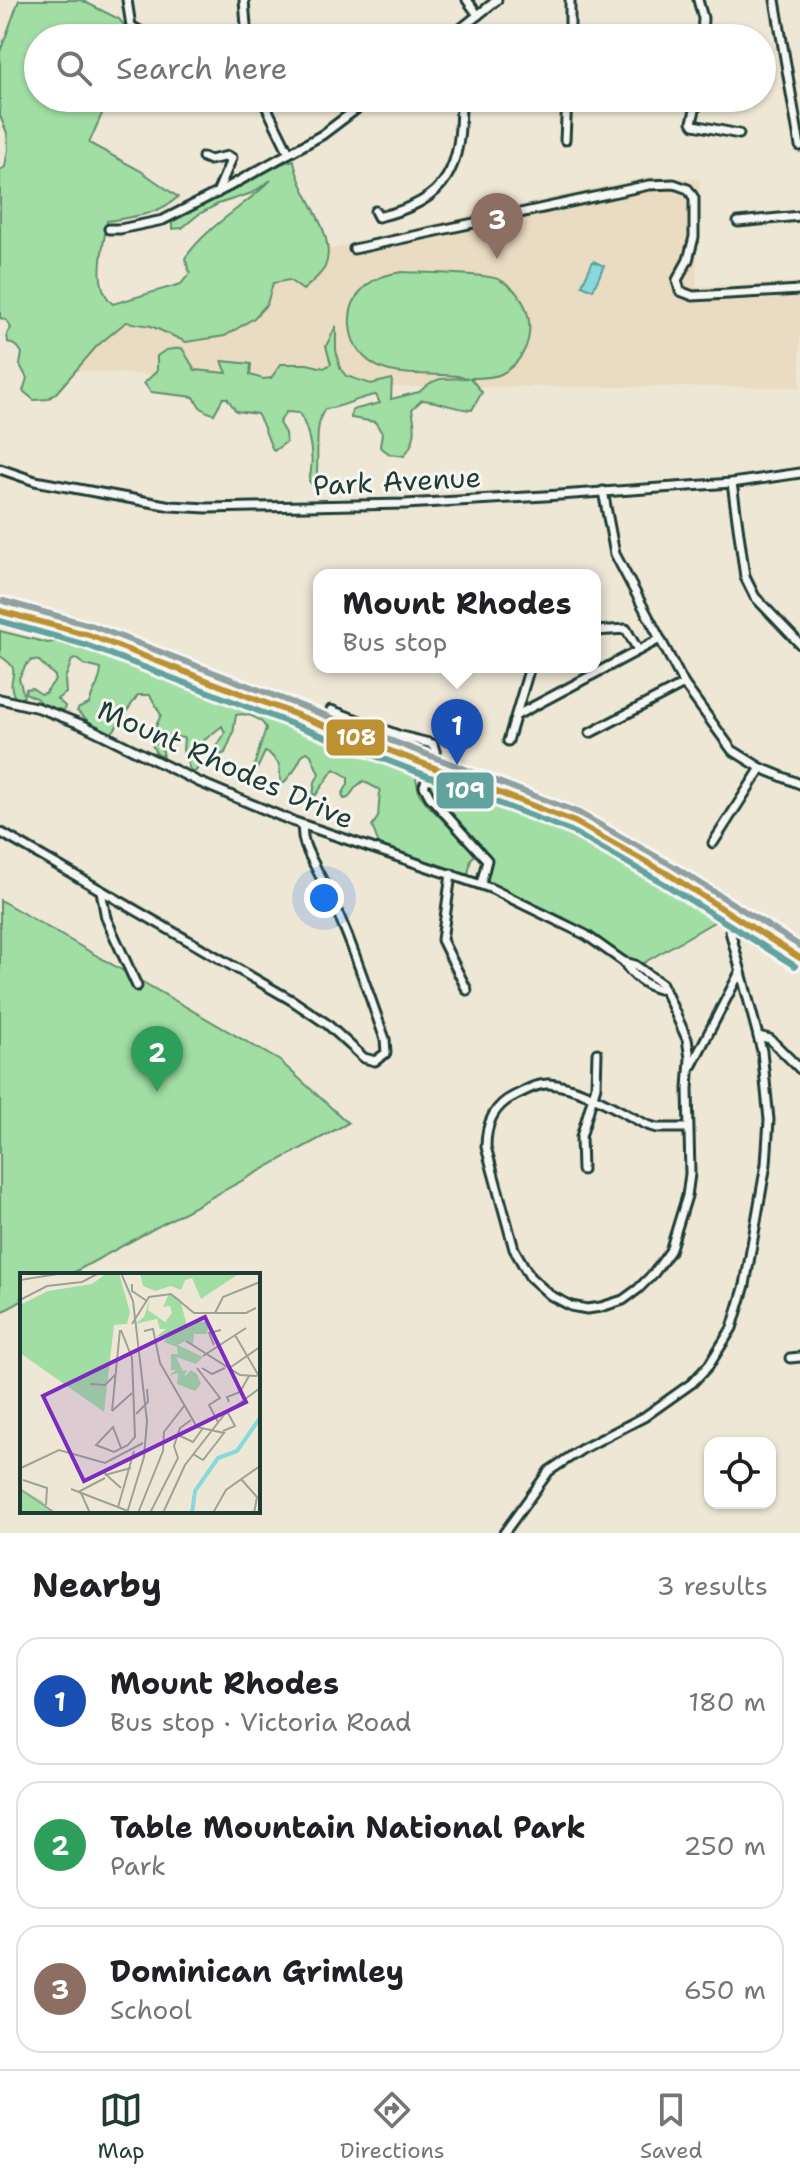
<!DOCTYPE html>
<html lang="en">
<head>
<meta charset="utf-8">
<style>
	:root { --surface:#fff; --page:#f2f2f2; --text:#202124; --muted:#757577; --line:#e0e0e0; --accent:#1f3d34 }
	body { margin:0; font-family:"Shantell Sans",sans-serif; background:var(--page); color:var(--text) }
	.controls { position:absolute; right:24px; bottom:24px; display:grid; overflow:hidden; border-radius:16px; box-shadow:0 2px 6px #0004 }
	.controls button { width:72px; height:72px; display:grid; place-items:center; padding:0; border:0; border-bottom:2px solid var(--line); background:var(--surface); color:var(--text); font:40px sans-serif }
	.you { position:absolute; left:324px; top:898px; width:28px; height:28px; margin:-20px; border:6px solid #fff; border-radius:50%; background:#1a73e8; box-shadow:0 0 0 12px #1a73e833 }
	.badge { display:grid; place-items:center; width:52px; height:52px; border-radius:50%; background:var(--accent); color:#fff; font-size:26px; font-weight:700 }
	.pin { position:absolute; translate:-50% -66px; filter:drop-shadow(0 2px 4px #0008) }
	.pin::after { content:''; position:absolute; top:42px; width:28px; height:24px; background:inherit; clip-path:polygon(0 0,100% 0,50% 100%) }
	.popup { position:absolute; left:313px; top:569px; width:288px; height:104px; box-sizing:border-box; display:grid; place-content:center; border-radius:16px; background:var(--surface); filter:drop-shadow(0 2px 6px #0005); font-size:26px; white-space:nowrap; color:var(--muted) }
	.popup b { font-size:30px; color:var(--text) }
	.popup::after { content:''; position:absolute; left:50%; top:100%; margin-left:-16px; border:16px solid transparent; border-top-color:var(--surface) }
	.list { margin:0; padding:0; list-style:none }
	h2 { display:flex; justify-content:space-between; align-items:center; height:104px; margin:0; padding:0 32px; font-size:34px }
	h2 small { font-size:26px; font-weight:400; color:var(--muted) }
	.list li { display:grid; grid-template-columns:52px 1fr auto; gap:24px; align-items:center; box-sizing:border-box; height:128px; margin:0 16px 16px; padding:0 16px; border:2px solid var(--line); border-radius:24px }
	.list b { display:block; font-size:30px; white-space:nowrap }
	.list p { margin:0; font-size:26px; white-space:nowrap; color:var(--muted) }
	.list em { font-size:26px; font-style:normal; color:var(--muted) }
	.icon { flex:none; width:44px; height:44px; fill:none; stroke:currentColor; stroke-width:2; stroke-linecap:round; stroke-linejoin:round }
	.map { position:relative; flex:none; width:800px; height:1533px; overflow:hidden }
	.search { position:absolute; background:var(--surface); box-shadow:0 2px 6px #0004; left:24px; right:24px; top:24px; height:88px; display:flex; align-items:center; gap:20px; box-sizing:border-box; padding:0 28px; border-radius:44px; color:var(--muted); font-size:30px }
	.sheet { height:536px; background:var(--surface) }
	nav { display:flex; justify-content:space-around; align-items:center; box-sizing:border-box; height:112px; border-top:2px solid var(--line); background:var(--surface); font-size:22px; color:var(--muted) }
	nav a { display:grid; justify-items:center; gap:4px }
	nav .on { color:var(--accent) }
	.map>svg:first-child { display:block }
	.built { fill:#eadcc2 }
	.green { fill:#a1dea4; stroke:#608e6c; stroke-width:2 }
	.water { fill:#87d9dd; stroke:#5d9b99; stroke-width:2 }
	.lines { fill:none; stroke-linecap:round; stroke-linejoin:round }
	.minor-casing { stroke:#1f3d34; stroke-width:13 }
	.major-casing { stroke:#1f3d34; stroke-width:15 }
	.minor { stroke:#f6f6f2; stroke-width:7 }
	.major { stroke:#fde080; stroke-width:9 }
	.bus-1-casing { stroke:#f6f6f2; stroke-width:12 }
	.bus-2-casing { stroke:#f6f6f2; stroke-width:12 }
	.bus-3-casing { stroke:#f6f6f2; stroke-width:12 }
	.bus-1 { stroke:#bc9131; stroke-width:6 }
	.bus-2 { stroke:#62a29f; stroke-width:6 }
	.bus-3 { stroke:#8fa09f; stroke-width:6 }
	.labels { text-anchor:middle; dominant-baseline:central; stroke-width:6; stroke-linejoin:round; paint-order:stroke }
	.street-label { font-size:28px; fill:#1f3d34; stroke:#f6f6f2 }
	.inset-river { fill:none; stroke:#87d9dd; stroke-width:4 }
	.inset-road { fill:none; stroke:#9ca395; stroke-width:2 }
	.view { fill:#7b2cbf; fill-opacity:0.15; stroke:#7b2cbf; stroke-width:4 }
	.inset-edge { fill:none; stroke:#1f3d34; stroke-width:4 }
	.line-badge { stroke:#f6f6f2; stroke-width:3 }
	.badge-label { font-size:22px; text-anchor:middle; font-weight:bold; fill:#fff }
</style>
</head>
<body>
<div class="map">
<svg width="800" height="1533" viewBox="0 0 800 1533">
	<rect width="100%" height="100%" fill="#efe7d6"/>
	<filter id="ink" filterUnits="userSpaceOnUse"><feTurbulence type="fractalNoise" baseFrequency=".0125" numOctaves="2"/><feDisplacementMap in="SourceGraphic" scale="16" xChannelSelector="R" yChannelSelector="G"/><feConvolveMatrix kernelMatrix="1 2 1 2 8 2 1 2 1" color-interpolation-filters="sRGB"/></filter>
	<g filter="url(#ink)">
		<polygon class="built" points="651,176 700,179 696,287 800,282 800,387 351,387 48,369 118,307 382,235"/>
		<g class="green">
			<path d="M19,0H81L119,19L135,38H38V98H109L89,143L141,171L178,197C158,215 132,217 107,221C104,246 91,285 113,304L181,284L190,273L185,258C209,224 243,208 271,180L252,193L218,204L199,214L182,228L172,229V222C208,196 251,171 294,160C298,194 339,234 325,267C320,276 311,283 303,290L289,280L273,283L267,304L254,318L225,336L186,342L151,326L126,322L97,346L57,392L48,399L34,400L23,391L27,378L20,365L22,353L18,347L8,342L7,334L11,328L6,320L0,318V170L5,167L8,149L7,133L0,116V52Z"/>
			<path d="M402,272C421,273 488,273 500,280C538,299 540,354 501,374C493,378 480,378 470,378L482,392L472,410C453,409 440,401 422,400L412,409C416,429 417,440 404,456L390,454L380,447L382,433L375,422L351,418L352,410L380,403L376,395C358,397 343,408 325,409C312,426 321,464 315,488L309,481C315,460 310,430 299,413L286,412L279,423L285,433L286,442L274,451C269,446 265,425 257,414L236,411L227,398H223L214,414C202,411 199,407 194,397L151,392L144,383L157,371V356L166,350L182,348L195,370L227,373L222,361L251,364L250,375L263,379L271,378L281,364H307L324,368L331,364L326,346L336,326V350L340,368L346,376L371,384L392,379L391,399L419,392L430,383L440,379L468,378C431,368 380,387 356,346C349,334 348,316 353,304C362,282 381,275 402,272Z"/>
			<path d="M0,631L48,643L72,638L256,708L415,773L419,793L428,805L476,854L471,859L468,875L418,861L380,847L372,826L378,817L380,790L363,781L356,787L348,798L344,799L342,795L348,784V777L334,769L316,795H313L315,782L319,774L311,755L307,752L303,754L294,771L281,786L279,764L269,753L265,752L257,769H253L266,728C261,718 246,712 236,715L233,734L225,753L221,755L217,746L225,733L222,726L197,746L199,766L196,771L191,773L183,750L184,738L162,735L157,744L163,751V756L158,755C145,740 155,730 161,715L150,695H138L112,733L94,726L77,711L79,708L89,704C92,692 101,682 101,669L85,665L76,659L72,660L65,679L66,693L57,699L65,706L64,710L46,709L36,698L25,693L26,689L32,688L41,694L45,693L55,680V676L39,661L32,660L26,665L19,678L24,696L20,699L15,698C3,675 27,673 0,656Z"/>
			<path d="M431,779H438L546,821L658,879L719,919L633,969C598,925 535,906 486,882L490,862L482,846L433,798L427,788Z"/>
			<polygon points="0,900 280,1061 348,1123 69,1275 22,1275 22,1301 0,1313"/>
		</g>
		<polygon class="water" points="593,261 604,266 593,290 582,285"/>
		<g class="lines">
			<g class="minor-casing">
				<g id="minor">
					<polyline points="127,0 131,26 152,38"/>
					<polyline points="244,0 247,38"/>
					<polyline points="467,0 478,15"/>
					<polyline points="698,0 703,18 702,38"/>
					<polyline points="775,0 800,146"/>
					<polyline points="222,38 246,32"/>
					<polyline points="449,38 497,0"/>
					<polyline points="570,38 570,0"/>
					<polyline points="262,98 289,153"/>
					<polyline points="698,98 692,122 694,125 739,134"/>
					<polyline points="565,140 567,98"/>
					<polyline points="203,157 210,160 228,156 232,158 217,193"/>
					<path d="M375,211L378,217C450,200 461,168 461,98"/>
					<polyline points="738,222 800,216"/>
					<polyline points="109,229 120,229 163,220 228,187 322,135 371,98"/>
					<polyline points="354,249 649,185 674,184 688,189 694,198 694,237 688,260 677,280 680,291 693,296 800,290"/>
					<polyline points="0,469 35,481 171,506 207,508 405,504 545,496 732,483 800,473"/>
					<polyline points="732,483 745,577 755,597 800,644"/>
					<polyline points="603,491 615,554 684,684 732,750 761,768 800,784"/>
					<polyline points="595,631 626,629 638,650"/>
					<path d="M0,699L39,708L83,725L199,782L292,821L490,888L586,935L624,962L635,965L662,984L687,1039L690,1058L688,1089L690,1174L687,1196L670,1251L654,1273L638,1289L623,1300L601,1307L587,1309L571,1306L550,1295L530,1277L514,1249L486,1147C486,1124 493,1106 514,1096C525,1091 537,1083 549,1084C583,1087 617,1110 647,1125L657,1128H689"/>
					<polyline points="331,710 401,736 433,744 436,754 424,786 430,797 487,860 481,884"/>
					<polyline points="517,715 660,639"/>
					<polyline points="590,733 684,684"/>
					<polyline points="508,741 530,667"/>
					<path d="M0,832L293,1001L327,1024L364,1058L375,1061L386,1053L385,1039C364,982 347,925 318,872C311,857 300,842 303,825"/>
					<polyline points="713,843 761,768"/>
					<polyline points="451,874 442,940 467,990"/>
					<polyline points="101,891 106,918 137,986"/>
					<path d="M624,962C631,975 649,989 664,990"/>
					<polyline points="758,1036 770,1039 800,1069"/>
					<polyline points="692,1065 740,972"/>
					<polyline points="582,1170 581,1137 596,1086 597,1053"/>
					<polyline points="790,1358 800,1357"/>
					<polyline points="504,1533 549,1471 582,1449 644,1417 692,1383 709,1365 732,1328 745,1285 766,1164 769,1120 762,1051 730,931 735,915"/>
				</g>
			</g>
			<g class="major-casing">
				<polyline id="major" points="0,611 89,635 575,822 668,874 800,958"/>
			</g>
			<use href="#minor" class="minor"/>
			<use href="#major" class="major"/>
			<g class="bus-1-casing">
				<polyline id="bus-1" points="0,611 89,635 575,822 668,874 800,958"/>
			</g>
			<g class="bus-2-casing">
				<polyline id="bus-2" points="0,621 86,645 571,831 663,883 795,966"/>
			</g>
			<g class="bus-3-casing">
				<polyline id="bus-3" points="3,601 93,626 579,813 673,866 800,946"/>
			</g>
			<use href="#bus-1" class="bus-1"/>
			<use href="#bus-2" class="bus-2"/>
			<use href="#bus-3" class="bus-3"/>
		</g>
	</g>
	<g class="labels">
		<g class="street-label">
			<text transform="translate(397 481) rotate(-3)">Park Avenue</text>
			<text transform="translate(226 764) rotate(24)">Mount Rhodes Drive</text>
		</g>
	</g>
	<g transform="translate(20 1273)">
		<rect width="240" height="240" fill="#efe7d6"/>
		<path d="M87,0H99L110,39L107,51L94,52L84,139L0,80V32L28,18L72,11ZM120,0H216L217,2L181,26L172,5L165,7L161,17L151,13L135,18L123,13ZM149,21L160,26L167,53L175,48L189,49L187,61H174L173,73L167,67L158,72L183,84L176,91L156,84L163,98L167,97L164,104L171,97L177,101L181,111L175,118L157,111L158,100L149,103L156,97H151V81H158L157,74L144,69L151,60L136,64L146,56H140L137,46L115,51L124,44L130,25L128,37L145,49L152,40L150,33L143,34ZM0,215L22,228L33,240H0Z" fill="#a1dea4"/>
		<path class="inset-river" d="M172,240L175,218L198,185L217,178L240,145"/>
		<path class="inset-road" d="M101,0L113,28L127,148L124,184L107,240M0,7L44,0M112,11V18L127,28M0,27L27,13L62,9L79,0M196,40H226L236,35M112,51L129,24L151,21L174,40H195L203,24L240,9M124,58L133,56L140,90L177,154L204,160L183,187L173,181M215,62L240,105M166,68L220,102L237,103M194,72L189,60L201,57M183,83L226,55M177,95L200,125L189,132L198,149M182,95L192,101L205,95M208,96L240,74M70,111L85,112L96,101M209,129L207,124L220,119L229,103M92,138L100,57M92,138L112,120M116,141L128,129L127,116M203,158L215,153L208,140M158,162L173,169L183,155M101,175L93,154L76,172L94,179L108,172L115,164L112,85L101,57M1,195L39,177L85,190L123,170M82,198L101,215M85,202L111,195M221,206L237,224L234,240M3,207L27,215L26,232M0,216L35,240M51,216L108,238M98,234L114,178M70,240L60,218L85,205M118,240L143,178L144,159L164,133M130,240L158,185L154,173L160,155L171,147M143,240L165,192L204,142L240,115M193,240L206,217L240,193"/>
		<path class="view" d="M185,44L226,129L64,208L23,123Z"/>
		<rect width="240" height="240" class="inset-edge"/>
	</g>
	<g class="line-badge">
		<rect x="325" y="718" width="61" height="39" rx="8" fill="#bc9131"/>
		<rect x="435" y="771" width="60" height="39" rx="8" fill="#62a29f"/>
	</g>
	<g class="badge-label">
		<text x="356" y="745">108</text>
		<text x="465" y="798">109</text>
	</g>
</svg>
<div class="controls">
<button><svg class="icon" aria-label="locate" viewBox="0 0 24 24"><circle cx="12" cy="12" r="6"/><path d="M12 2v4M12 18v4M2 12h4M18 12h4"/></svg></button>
</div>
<div class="you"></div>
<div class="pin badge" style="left:457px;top:765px;background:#1a4fb4">1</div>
<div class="popup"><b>Mount Rhodes</b>Bus stop</div>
<div class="pin badge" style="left:157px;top:1092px;background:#2e9e5b">2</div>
<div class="pin badge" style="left:497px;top:259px;background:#8d6e63">3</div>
<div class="search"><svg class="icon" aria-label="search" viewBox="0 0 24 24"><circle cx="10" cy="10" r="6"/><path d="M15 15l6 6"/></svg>Search here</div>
</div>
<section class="sheet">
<h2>Nearby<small>3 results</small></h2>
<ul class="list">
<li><span class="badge" style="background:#1a4fb4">1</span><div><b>Mount Rhodes</b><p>Bus stop · Victoria Road</p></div><em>180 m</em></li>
<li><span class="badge" style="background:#2e9e5b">2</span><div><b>Table Mountain National Park</b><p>Park</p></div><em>250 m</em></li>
<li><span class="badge" style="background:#8d6e63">3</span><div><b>Dominican Grimley</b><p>School</p></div><em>650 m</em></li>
</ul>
</section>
<nav>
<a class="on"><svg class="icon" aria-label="map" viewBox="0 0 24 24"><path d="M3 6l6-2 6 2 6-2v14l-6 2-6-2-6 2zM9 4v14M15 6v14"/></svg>Map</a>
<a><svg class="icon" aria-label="directions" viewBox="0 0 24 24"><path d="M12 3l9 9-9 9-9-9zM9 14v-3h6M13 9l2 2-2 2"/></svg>Directions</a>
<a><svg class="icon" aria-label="saved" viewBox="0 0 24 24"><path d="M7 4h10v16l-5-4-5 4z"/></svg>Saved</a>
</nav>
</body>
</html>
